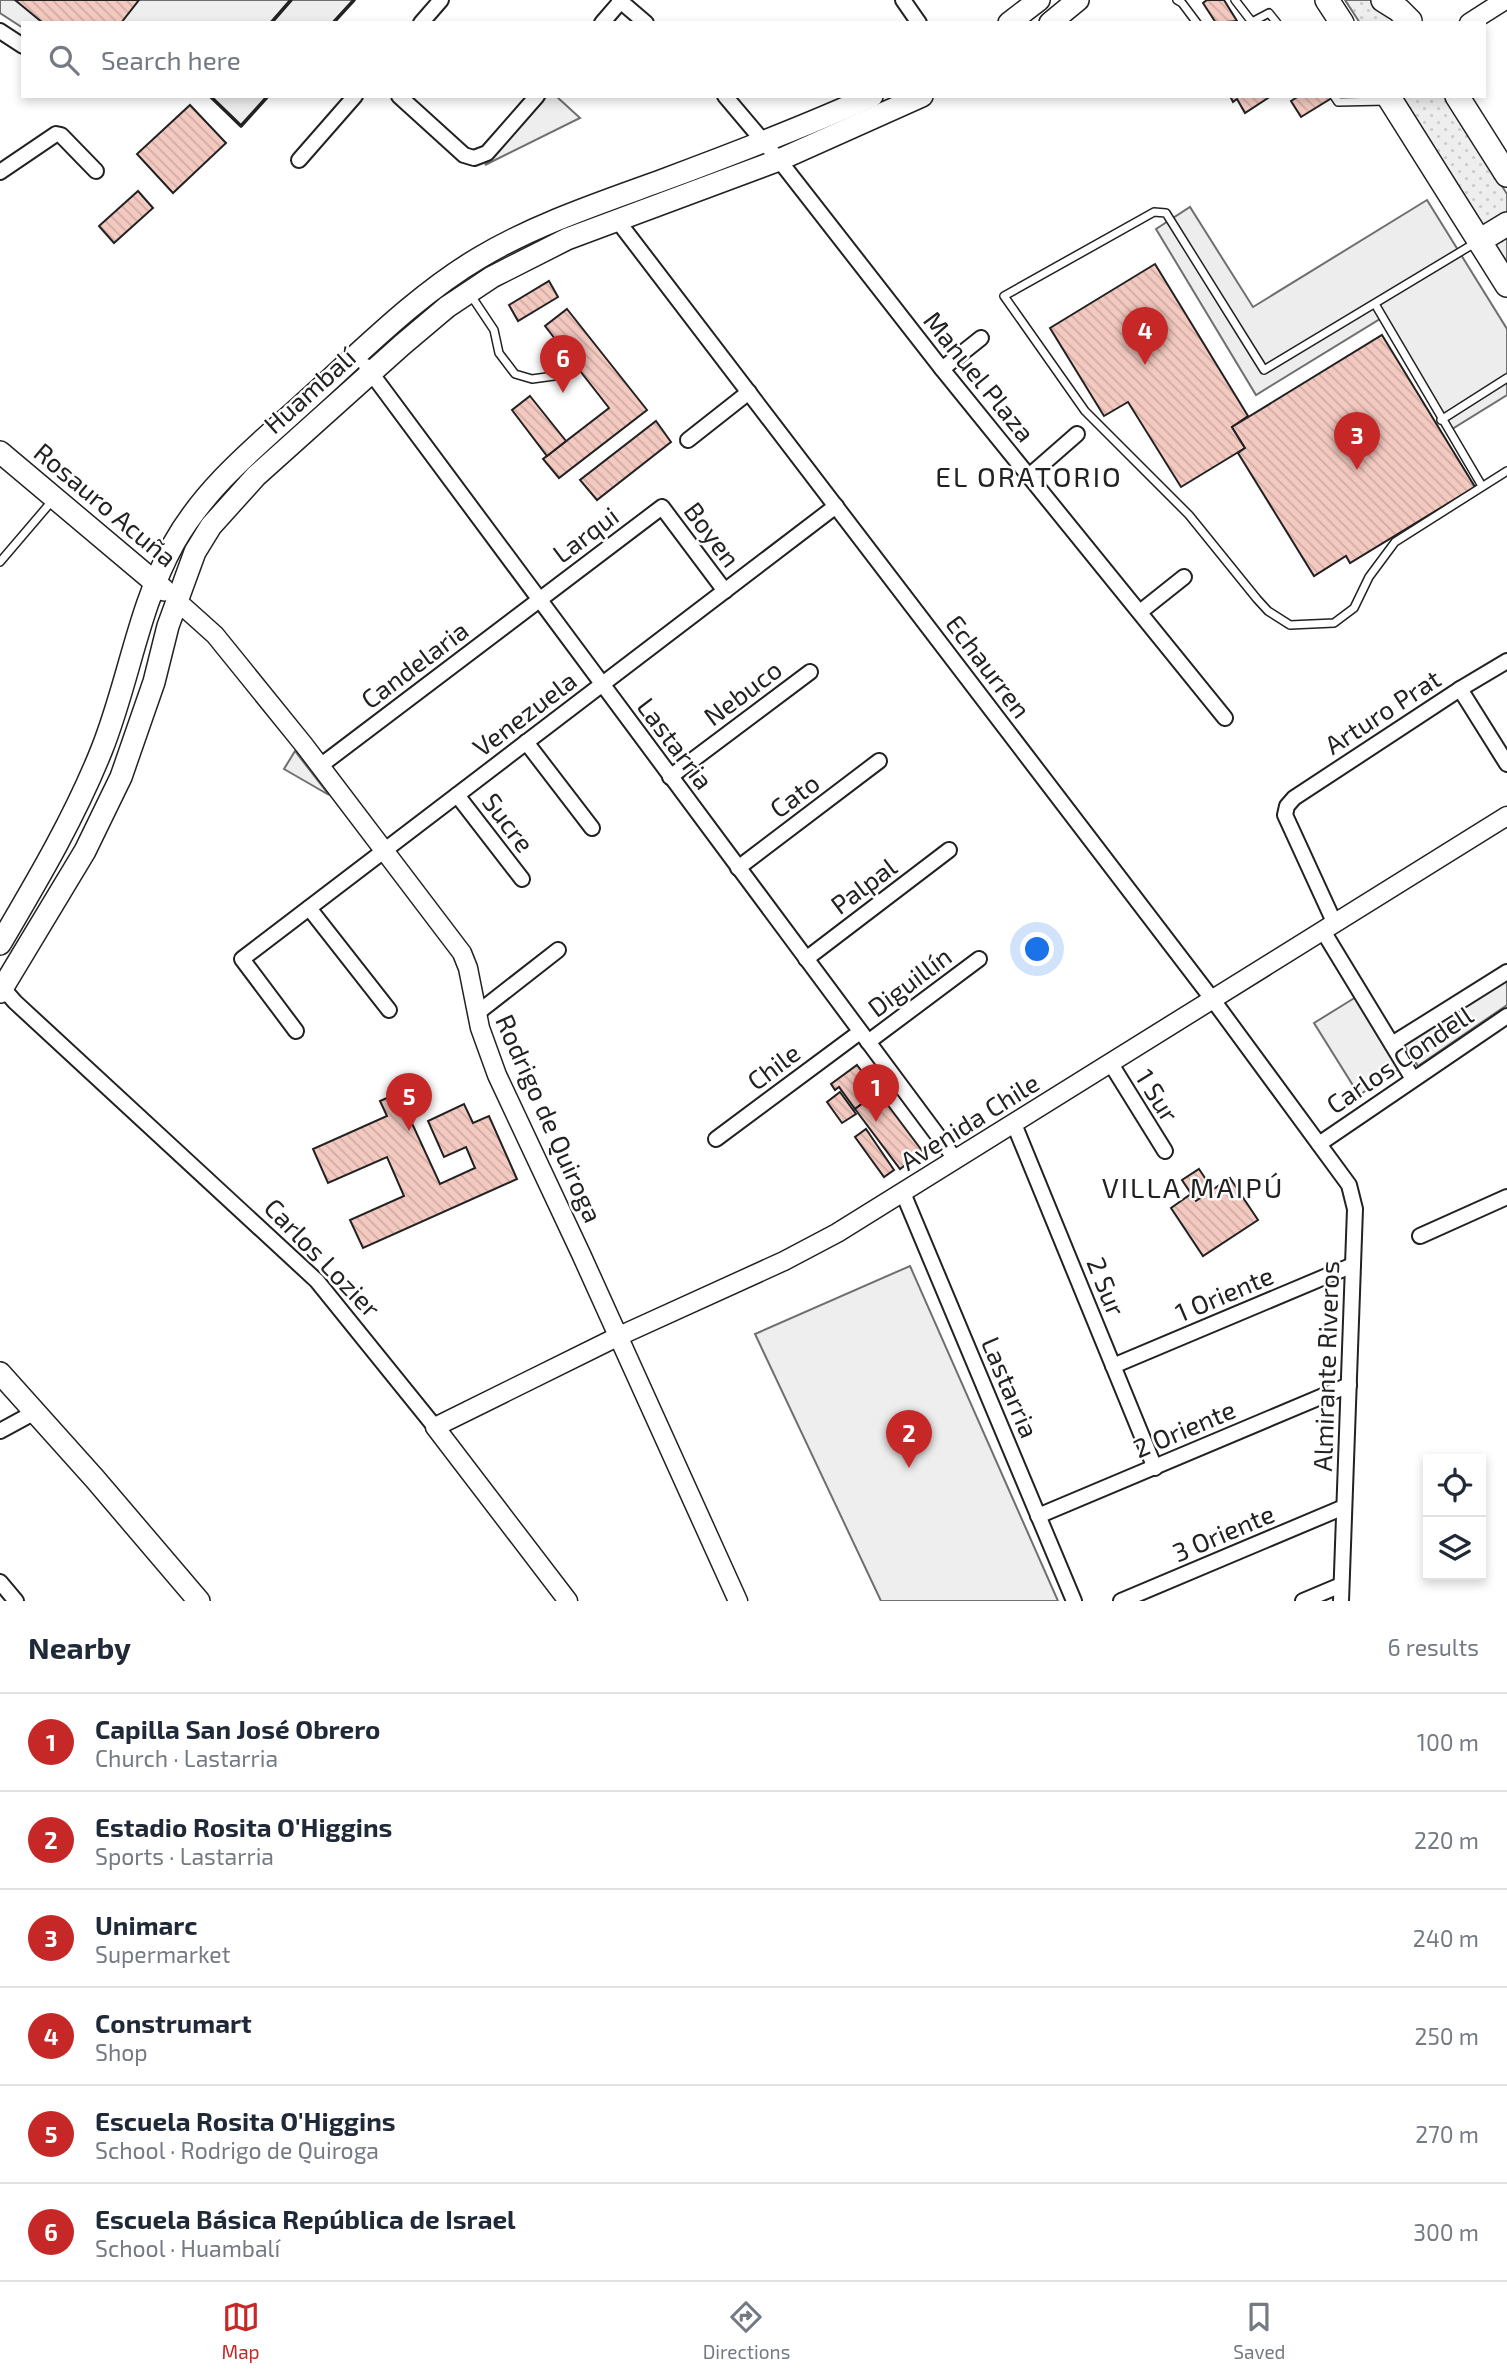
<!DOCTYPE html>
<html lang="en">
<head>
<meta charset="utf-8">
<style>
	:root { --surface:#fff; --page:#f2f2f3; --text:#1f2937; --muted:#747a83; --line:#e0e1e3; --accent:#c62828 }
	body { margin:0; font-family:"Exo 2",sans-serif; background:var(--page); color:var(--text) }
	.controls { position:absolute; right:21px; bottom:21px; display:grid; overflow:hidden; border-radius:0px; box-shadow:0 4px 10px #0003 }
	.controls button { width:63px; height:63px; display:grid; place-items:center; padding:0; border:0; border-bottom:2px solid var(--line); background:var(--surface); color:var(--text); font:35px sans-serif }
	.you { position:absolute; left:1038px; top:950px; width:24px; height:24px; margin:-18px; border:5px solid #fff; border-radius:50%; background:#1a73e8; box-shadow:0 0 0 10px #1a73e833 }
	.badge { display:grid; place-items:center; width:46px; height:46px; border-radius:50%; background:var(--accent); color:#fff; font-size:23px; font-weight:700 }
	.pin { position:absolute; translate:-50% -58px; filter:drop-shadow(0 2px 4px #0008) }
	.pin::after { content:''; position:absolute; top:37px; width:24px; height:21px; background:inherit; clip-path:polygon(0 0,100% 0,50% 100%) }
	.list { margin:0; padding:0; list-style:none }
	h2 { display:flex; justify-content:space-between; align-items:center; height:91px; margin:0; padding:0 28px; font-size:30px }
	h2 small { font-size:23px; font-weight:400; color:var(--muted) }
	.list li { display:grid; grid-template-columns:46px 1fr auto; gap:21px; align-items:center; box-sizing:border-box; height:98px; padding:0 28px; border-top:2px solid var(--line) }
	.list b { display:block; font-size:26px; white-space:nowrap }
	.list p { margin:0; font-size:23px; white-space:nowrap; color:var(--muted) }
	.list em { font-size:23px; font-style:normal; color:var(--muted) }
	.icon { flex:none; width:38px; height:38px; fill:none; stroke:currentColor; stroke-width:2; stroke-linecap:round; stroke-linejoin:round }
	.map { position:relative; flex:none; width:1507px; height:1601px; overflow:hidden }
	.search { position:absolute; background:var(--surface); box-shadow:0 4px 10px #0003; left:21px; right:21px; top:21px; height:77px; display:flex; align-items:center; gap:18px; box-sizing:border-box; padding:0 24px; border-radius:0px; color:var(--muted); font-size:26px }
	.sheet { height:679px; background:var(--surface) }
	nav { display:flex; justify-content:space-around; align-items:center; box-sizing:border-box; height:98px; border-top:2px solid var(--line); background:var(--surface); font-size:19px; color:var(--muted) }
	nav a { display:grid; justify-items:center; gap:4px }
	nav .on { color:var(--accent) }
	.map>svg:first-child { display:block }
	.grass { fill:#eee; stroke:#6f6f6f; stroke-width:2 }
	.park { fill:url(#park-dots); stroke:#6f6f6f; stroke-width:2 }
	.parking { fill:#ededed; stroke:#6f6f6f; stroke-width:2 }
	.building { fill:url(#building-back-hatch); stroke:#222; stroke-width:2 }
	.lines { fill:none; stroke-linecap:round; stroke-linejoin:round }
	.service-casing { stroke:#222; stroke-width:10 }
	.minor-casing { stroke:#222; stroke-width:18 }
	.tertiary-casing { stroke:#222; stroke-width:21 }
	.secondary-casing { stroke:#222; stroke-width:24 }
	.primary-casing { stroke:#222; stroke-width:26 }
	.service { stroke:#fff; stroke-width:7 }
	.minor { stroke:#fff; stroke-width:14 }
	.tertiary { stroke:#fff; stroke-width:18 }
	.secondary { stroke:#fff; stroke-width:21 }
	.primary { stroke:#fff; stroke-width:23 }
	.wall { stroke:#222; stroke-width:3.5 }
	.labels { text-anchor:middle; dominant-baseline:central; stroke-width:5; stroke-linejoin:round; paint-order:stroke }
	.street-label { font-size:26px; fill:#222; stroke:#fff }
	.neighbourhood-label { font-size:28px; letter-spacing:2px; fill:#222; stroke:#fff }
</style>
</head>
<body>
<div class="map">
<svg width="1507" height="1601" viewBox="0 0 1507 1601">
	<defs>
		<pattern id="park-dots" width="8" height="8" patternUnits="userSpaceOnUse" patternTransform="scale(1.75)"><rect width="8" height="8" fill="#eee"/><path d="M2 2h.1M6 6h.1" fill="none" stroke="#ccc" stroke-width="1.8" stroke-linecap="round"/></pattern>
		<pattern id="building-back-hatch" width="6" height="6" patternUnits="userSpaceOnUse" patternTransform="scale(1.75)"><rect width="6" height="6" fill="#f3c9c0"/><path d="M-1 5l2 2M0 0l6 6M5-1l2 2" fill="none" stroke="#d0aca5"/></pattern>
	</defs>
	<rect width="100%" height="100%" fill="#fff"/>
	<g class="grass">
		<polygon points="0,0 354,0 333,23 23,23 23,28 0,13"/>
		<polygon points="547,96 556,96 580,118 485,165"/>
		<polygon points="295,751 329,795 284,769"/>
		<polygon points="1507,978 1507,1005 1418,1066 1404,1045"/>
		<polygon points="1356,997 1401,1068 1359,1095 1314,1023"/>
		<polygon points="910,1266 1058,1601 881,1601 755,1334"/>
	</g>
	<g class="park">
		<polygon points="1345,0 1386,0 1400,23 1360,23"/>
		<polygon points="1402,96 1445,96 1507,194 1507,263"/>
	</g>
	<g class="parking">
		<polygon points="291,0 354,0 333,23 271,23"/>
		<polygon points="210,96 268,96 241,126"/>
		<polygon points="1427,200 1507,329 1507,395 1452,429 1385,316 1256,395 1156,229 1190,207 1253,307"/>
	</g>
	<g class="building">
		<polygon points="15,0 139,0 121,23 43,23"/>
		<polygon points="1207,0 1224,0 1237,21 1216,23 1203,3"/>
		<polygon points="1230,96 1271,96 1245,113 1237,99 1233,102"/>
		<polygon points="1299,96 1335,96 1301,117 1291,101"/>
		<polygon points="190,105 226,143 173,193 137,154"/>
		<polygon points="138,191 153,208 114,243 99,226"/>
		<polygon points="1155,264 1248,416 1232,427 1245,448 1181,487 1128,402 1104,416 1050,328"/>
		<polygon points="549,281 558,297 518,321 509,305"/>
		<polygon points="567,309 647,410 559,478 543,459 609,408 545,326"/>
		<polygon points="1382,335 1475,487 1350,563 1346,556 1314,576 1238,453 1245,448 1232,427"/>
		<polygon points="530,396 566,441 547,456 512,410"/>
		<polygon points="656,421 671,442 597,500 580,480"/>
		<polygon points="857,1065 878,1092 855,1109 839,1087 835,1090 831,1084"/>
		<polygon points="840,1092 856,1114 842,1123 827,1102"/>
		<polygon points="878,1092 923,1152 900,1169 855,1109"/>
		<polygon points="398,1093 440,1184 475,1168 466,1147 444,1157 428,1121 464,1104 473,1123 489,1116 517,1179 363,1248 350,1220 404,1196 387,1157 328,1183 313,1149 387,1116 380,1101"/>
		<polygon points="866,1129 894,1170 884,1177 855,1137"/>
		<polygon points="1199,1169 1213,1190 1196,1201 1182,1180"/>
		<polygon points="1230,1178 1258,1220 1203,1256 1171,1208 1191,1194 1196,1201"/>
	</g>
	<g class="lines">
		<g class="service-casing">
			<g id="service">
				<polyline points="1177,0 1182,3 1197,23"/>
				<polyline points="1235,0 1252,22"/>
				<polyline points="1250,23 1269,13 1277,23"/>
				<polyline points="1334,96 1338,102 1386,101"/>
				<polyline points="1475,243 1264,370 1166,213 1154,212 1004,296 1085,411 1189,515 1257,599 1268,611 1290,625 1334,623 1354,608 1369,577 1395,542 1507,471"/>
				<polyline points="470,294 494,330 499,353 515,374 532,379 554,376"/>
				<polyline points="1375,304 1482,486"/>
				<polyline points="1441,420 1507,378"/>
				<polyline points="0,562 52,501"/>
			</g>
		</g>
		<g class="minor-casing">
			<g id="minor">
				<polyline points="619,0 646,23"/>
				<polyline points="903,0 919,23"/>
				<polyline points="421,23 441,0"/>
				<polyline points="602,23 621,1"/>
				<polyline points="0,31 23,46"/>
				<polyline points="399,96 464,155 474,158 487,153 537,96"/>
				<polyline points="725,96 779,160 942,369 1225,718"/>
				<polyline points="299,160 355,96"/>
				<polyline points="0,172 56,134 61,135 96,171"/>
				<polyline points="617,220 1213,1000 1349,1185 1355,1209 1341,1601"/>
				<polyline points="366,366 956,1160"/>
				<polyline points="942,369 981,338"/>
				<polyline points="688,440 749,392"/>
				<polyline points="1029,476 1077,434"/>
				<polyline points="1140,612 1184,577"/>
				<polyline points="1460,689 1507,764"/>
				<polyline points="526,742 592,828"/>
				<polyline points="320,766 662,507 725,591"/>
				<polyline points="670,777 810,672"/>
				<polyline points="457,795 522,879"/>
				<polyline points="738,868 879,761"/>
				<polyline points="309,908 389,1010"/>
				<polyline points="1335,924 1285,815 1287,806 1294,798 1460,689 1507,661"/>
				<polyline points="1323,931 1413,1079"/>
				<polyline points="806,959 949,850"/>
				<polyline points="0,985 15,1002 317,1281 435,1427"/>
				<polyline points="476,1014 558,950"/>
				<polyline points="296,1031 242,959 836,506"/>
				<polyline points="868,1042 979,959"/>
				<polyline points="1392,1044 1507,972"/>
				<polyline points="1111,1064 1165,1151"/>
				<polyline points="1014,1124 1155,1468"/>
				<polyline points="716,1139 860,1032"/>
				<polyline points="1319,1144 1507,1016"/>
				<polyline points="903,1193 1074,1601"/>
				<polyline points="1420,1236 1507,1197"/>
				<polyline points="1113,1366 1353,1265"/>
				<polyline points="0,1431 35,1412"/>
				<polyline points="1038,1516 1349,1385"/>
				<polyline points="0,1582 16,1601"/>
				<polyline points="1121,1601 1344,1507"/>
				<polyline points="1303,1601 1341,1585"/>
			</g>
		</g>
		<g class="tertiary-casing">
			<g id="tertiary">
				<polyline points="1469,23 1505,0"/>
				<polyline points="176,600 215,635 304,745 462,953 468,968 480,1028 497,1075 581,1254 738,1601"/>
				<polyline points="568,1601 435,1427 617,1337 784,1261 837,1233 1507,816"/>
			</g>
		</g>
		<g class="secondary-casing">
			<g id="secondary">
				<polyline points="1009,23 1039,0"/>
				<polyline points="1050,23 1078,0"/>
				<polyline points="0,452 164,590"/>
				<path d="M0,944C37,881 75,817 102,749C129,681 138,608 174,543C206,486 258,445 305,402C360,353 415,296 479,258C536,224 600,203 663,180C733,154 804,127 872,96"/>
				<polyline points="0,992 85,851 121,777 154,682 168,626 195,552 211,526 256,476 402,345 447,307 492,277 567,239 779,160 922,96"/>
				<polyline points="0,1373 95,1479 199,1601"/>
			</g>
		</g>
		<g class="primary-casing">
			<g id="primary">
				<polyline points="1327,0 1342,23"/>
				<polyline points="1383,0 1399,10 1410,21"/>
				<polyline points="1388,96 1507,285"/>
				<polyline points="1457,96 1507,175"/>
				<polyline points="1479,241 1507,224"/>
			</g>
		</g>
		<use href="#service" class="service"/>
		<use href="#minor" class="minor"/>
		<use href="#tertiary" class="tertiary"/>
		<use href="#secondary" class="secondary"/>
		<use href="#primary" class="primary"/>
		<g class="wall">
			<polyline points="271,23 291,0"/>
			<polyline points="333,23 354,0"/>
			<polyline points="210,96 241,126 268,96"/>
		</g>
	</g>
	<g class="labels">
		<g class="street-label">
			<text transform="translate(980 376) rotate(51)">Manuel Plaza</text>
			<text transform="translate(309 390) rotate(-42)">Huambalí</text>
			<text transform="translate(106 504) rotate(40)">Rosauro Acuña</text>
			<text transform="translate(585 534) rotate(-37)">Larqui</text>
			<text transform="translate(713 534) rotate(53)">Boyen</text>
			<text transform="translate(414 664) rotate(-37)">Candelaria</text>
			<text transform="translate(989 666) rotate(53)">Echaurren</text>
			<text transform="translate(742 692) rotate(-37)">Nebuco</text>
			<text transform="translate(1382 711) rotate(-33)">Arturo Prat</text>
			<text transform="translate(524 713) rotate(-37)">Venezuela</text>
			<text transform="translate(676 743) rotate(53)">Lastarria</text>
			<text transform="translate(794 795) rotate(-37)">Cato</text>
			<text transform="translate(509 822) rotate(53)">Sucre</text>
			<text transform="translate(863 885) rotate(-37)">Palpal</text>
			<text transform="translate(909 981) rotate(-37)">Diguillín</text>
			<text transform="translate(1399 1059) rotate(-34)">Carlos Condell</text>
			<text transform="translate(773 1066) rotate(-37)">Chile</text>
			<text transform="translate(1158 1095) rotate(58)">1 Sur</text>
			<text transform="translate(550 1118) rotate(66)">Rodrigo de Quiroga</text>
			<text transform="translate(969 1121) rotate(-32)">Avenida Chile</text>
			<text transform="translate(323 1257) rotate(46)">Carlos Lozier</text>
			<text transform="translate(1107 1286) rotate(68)">2 Sur</text>
			<text transform="translate(1224 1293) rotate(-23)">1 Oriente</text>
			<text transform="translate(1325 1366) rotate(-88)">Almirante Riveros</text>
			<text transform="translate(1011 1387) rotate(67)">Lastarria</text>
			<text transform="translate(1184 1428) rotate(-23)">2 Oriente</text>
			<text transform="translate(1223 1532) rotate(-23)">3 Oriente</text>
		</g>
		<g class="neighbourhood-label">
			<text x="1029" y="476">EL ORATORIO</text>
			<text x="1193" y="1187">VILLA MAIPÚ</text>
		</g>
	</g>
</svg>
<div class="controls">
<button><svg class="icon" aria-label="locate" viewBox="0 0 24 24"><circle cx="12" cy="12" r="6"/><path d="M12 2v4M12 18v4M2 12h4M18 12h4"/></svg></button>
<button><svg class="icon" aria-label="layers" viewBox="0 0 24 24"><path d="M12 4l9 5-9 5-9-5zM3 14l9 5 9-5"/></svg></button>
</div>
<div class="you"></div>
<div class="pin badge" style="left:876px;top:1122px">1</div>
<div class="pin badge" style="left:909px;top:1468px">2</div>
<div class="pin badge" style="left:1357px;top:470px">3</div>
<div class="pin badge" style="left:1145px;top:365px">4</div>
<div class="pin badge" style="left:409px;top:1131px">5</div>
<div class="pin badge" style="left:563px;top:393px">6</div>
<div class="search"><svg class="icon" aria-label="search" viewBox="0 0 24 24"><circle cx="10" cy="10" r="6"/><path d="M15 15l6 6"/></svg>Search here</div>
</div>
<section class="sheet">
<h2>Nearby<small>6 results</small></h2>
<ul class="list">
<li><span class="badge">1</span><div><b>Capilla San José Obrero</b><p>Church · Lastarria</p></div><em>100 m</em></li>
<li><span class="badge">2</span><div><b>Estadio Rosita O'Higgins</b><p>Sports · Lastarria</p></div><em>220 m</em></li>
<li><span class="badge">3</span><div><b>Unimarc</b><p>Supermarket</p></div><em>240 m</em></li>
<li><span class="badge">4</span><div><b>Construmart</b><p>Shop</p></div><em>250 m</em></li>
<li><span class="badge">5</span><div><b>Escuela Rosita O'Higgins</b><p>School · Rodrigo de Quiroga</p></div><em>270 m</em></li>
<li><span class="badge">6</span><div><b>Escuela Básica República de Israel</b><p>School · Huambalí</p></div><em>300 m</em></li>
</ul>
</section>
<nav>
<a class="on"><svg class="icon" aria-label="map" viewBox="0 0 24 24"><path d="M3 6l6-2 6 2 6-2v14l-6 2-6-2-6 2zM9 4v14M15 6v14"/></svg>Map</a>
<a><svg class="icon" aria-label="directions" viewBox="0 0 24 24"><path d="M12 3l9 9-9 9-9-9zM9 14v-3h6M13 9l2 2-2 2"/></svg>Directions</a>
<a><svg class="icon" aria-label="saved" viewBox="0 0 24 24"><path d="M7 4h10v16l-5-4-5 4z"/></svg>Saved</a>
</nav>
</body>
</html>
